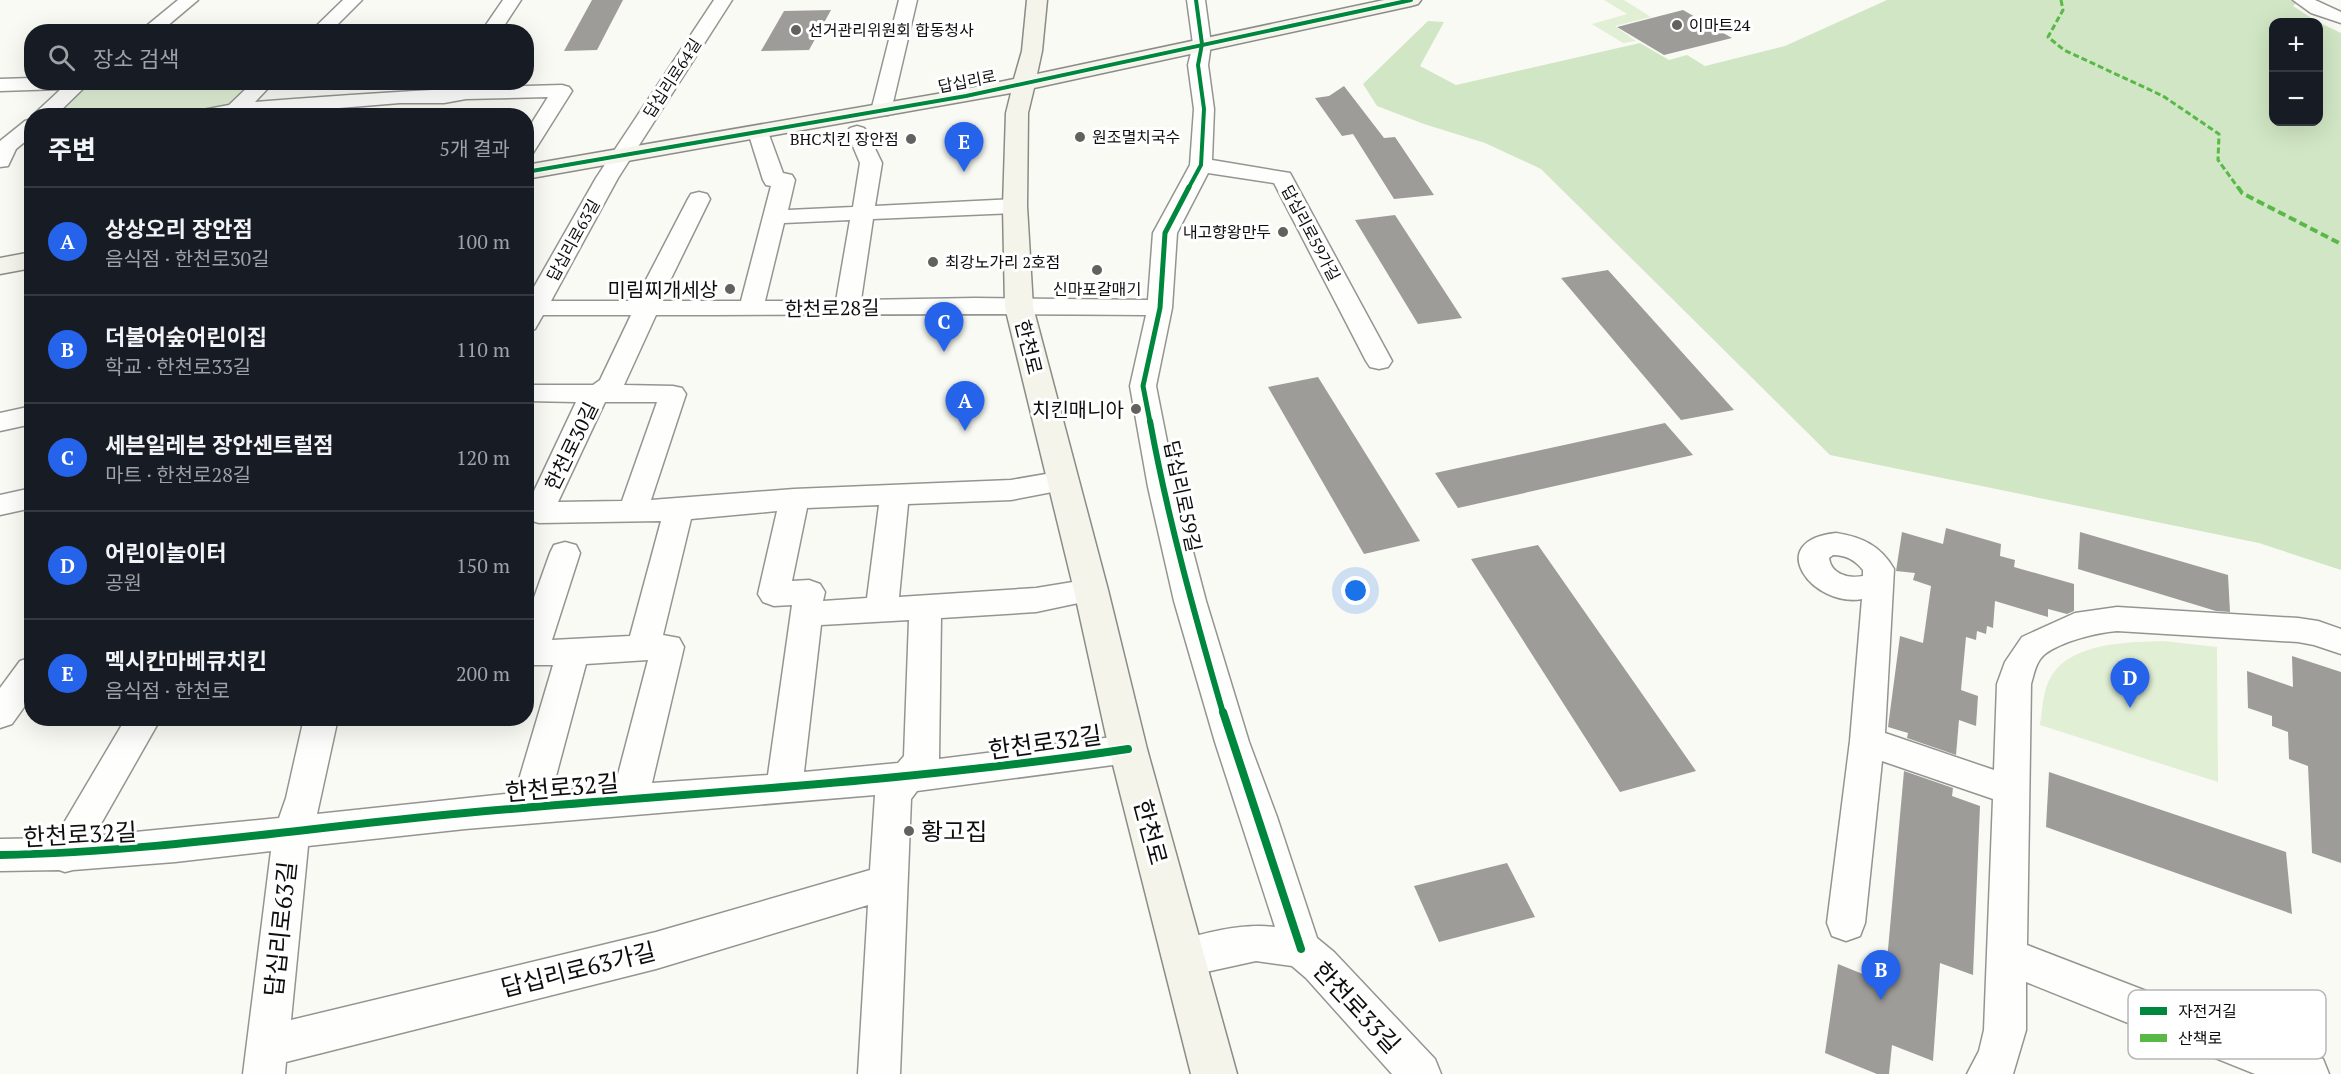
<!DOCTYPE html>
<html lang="ko">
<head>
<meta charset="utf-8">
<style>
	:root { --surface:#171b24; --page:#20242c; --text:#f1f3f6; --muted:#9ea1a6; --line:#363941; --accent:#2563eb }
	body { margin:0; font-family:"PT Serif","Noto Sans KR",serif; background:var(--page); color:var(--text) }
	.controls { position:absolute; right:18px; top:18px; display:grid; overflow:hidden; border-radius:12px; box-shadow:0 6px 24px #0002 }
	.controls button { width:54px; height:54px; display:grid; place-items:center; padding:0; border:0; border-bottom:2px solid var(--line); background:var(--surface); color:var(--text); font:30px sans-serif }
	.you { position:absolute; left:1356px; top:591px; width:21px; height:21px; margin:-15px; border:4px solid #fff; border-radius:50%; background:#1a73e8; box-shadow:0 0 0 9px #1a73e833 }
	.badge { display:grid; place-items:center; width:39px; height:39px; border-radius:50%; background:var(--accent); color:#fff; font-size:20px; font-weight:700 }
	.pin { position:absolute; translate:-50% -50px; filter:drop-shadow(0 2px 3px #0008) }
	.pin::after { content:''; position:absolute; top:32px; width:21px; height:18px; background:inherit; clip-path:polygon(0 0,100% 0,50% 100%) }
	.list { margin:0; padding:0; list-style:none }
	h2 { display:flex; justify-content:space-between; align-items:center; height:78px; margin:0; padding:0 24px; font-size:26px }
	h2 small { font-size:20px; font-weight:400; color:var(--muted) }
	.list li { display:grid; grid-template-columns:39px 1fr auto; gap:18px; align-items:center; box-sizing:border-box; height:108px; padding:0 24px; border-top:2px solid var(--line) }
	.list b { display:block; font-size:22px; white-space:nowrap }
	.list p { margin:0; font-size:20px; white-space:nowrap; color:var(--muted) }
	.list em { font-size:20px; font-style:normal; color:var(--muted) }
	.icon { flex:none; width:33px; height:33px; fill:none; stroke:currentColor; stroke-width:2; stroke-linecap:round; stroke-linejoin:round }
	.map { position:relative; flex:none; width:2341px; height:1074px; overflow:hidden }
	.search { position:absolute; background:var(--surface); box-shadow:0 6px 24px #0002; left:24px; top:24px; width:510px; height:66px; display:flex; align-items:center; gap:15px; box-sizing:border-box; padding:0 21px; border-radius:24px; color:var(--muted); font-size:22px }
	.panel { position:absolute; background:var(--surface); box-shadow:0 6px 24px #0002; left:24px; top:108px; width:510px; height:618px; border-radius:24px }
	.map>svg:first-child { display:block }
	.green { fill:#e1efd5 }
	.forest { fill:#d0e6c4; fill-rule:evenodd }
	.building { fill:#9e9c99 }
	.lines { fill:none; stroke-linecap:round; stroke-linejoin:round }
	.street-casing { stroke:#949492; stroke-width:3 }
	.secondary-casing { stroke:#8b8b88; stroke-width:3 }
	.street { fill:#fefefd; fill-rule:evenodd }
	.secondary { fill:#f4f4eb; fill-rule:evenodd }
	.quiet-far1 { stroke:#58b947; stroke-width:3; stroke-dasharray:6 3; stroke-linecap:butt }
	.quiet { stroke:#58b947; stroke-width:4; stroke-dasharray:8 4; stroke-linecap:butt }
	.cycleway-far3-casing { stroke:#fff; stroke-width:6 }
	.cycleway-far2-casing { stroke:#fff; stroke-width:8 }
	.cycleway-far1-casing { stroke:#fff; stroke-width:10 }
	.cycleway-casing { stroke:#fff; stroke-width:11 }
	.cycleway-far3 { stroke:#00873e; stroke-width:4 }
	.cycleway-far2 { stroke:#00873e; stroke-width:5 }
	.cycleway-far1 { stroke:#00873e; stroke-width:6 }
	.cycleway { stroke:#00873e; stroke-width:8 }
	.poi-dot { fill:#61615e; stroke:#fff; stroke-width:2 }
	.labels { text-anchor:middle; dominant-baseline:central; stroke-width:6; stroke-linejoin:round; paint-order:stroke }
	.far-poi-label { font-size:16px; fill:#0e0e0e; stroke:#fff; text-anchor:start }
	.far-street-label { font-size:16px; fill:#0e0e0e; stroke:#fff }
	.poi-label { font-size:20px; fill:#0e0e0e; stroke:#fff; text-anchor:end }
	.street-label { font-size:20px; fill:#0e0e0e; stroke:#fff }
	.near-street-label { font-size:24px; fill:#0e0e0e; stroke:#fff }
	.near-poi-label { font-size:24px; fill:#0e0e0e; stroke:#fff; text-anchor:start }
	.key { fill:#fff; stroke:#b7b7b7; stroke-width:1.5 }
	.key-label { font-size:16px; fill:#0e0e0e }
</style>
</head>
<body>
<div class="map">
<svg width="2341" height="1074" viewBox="0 0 2341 1074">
	<rect width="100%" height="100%" fill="#fafaf4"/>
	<g class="green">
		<polygon points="1604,0 1624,0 1651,17 1615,26 1636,41 1623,43 1592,24 1627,14"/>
		<polygon points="82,83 265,83 235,110 199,115 43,116"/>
		<path d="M2164,641L2217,647L2218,782L2040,725C2043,709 2042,690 2052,675C2073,642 2130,642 2164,641Z"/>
	</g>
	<path class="forest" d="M1887,0H2299L2293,6L2316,21L2341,33V570L2259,543L1830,455L1541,169L1485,143L1424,124L1377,106L1363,84L1428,21L1444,22L1420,66L1456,85L1640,43L1669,60L1687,55L1705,66L1785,46ZM2274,22H2318V122H2274Z"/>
	<g class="building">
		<polygon points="592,0 623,0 597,50 564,51"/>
		<polygon points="831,10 809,50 761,51 784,11"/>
		<polygon points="1683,10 1732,38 1664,55 1617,27"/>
		<polygon points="1344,86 1384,138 1395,137 1434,195 1394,199 1353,134 1342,136 1315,98 1329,96"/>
		<polygon points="1395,215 1462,318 1418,324 1355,220"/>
		<polygon points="1608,270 1734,410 1681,420 1561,278"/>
		<polygon points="1318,377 1420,541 1364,554 1268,387"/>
		<polygon points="1665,423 1693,455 1458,508 1435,473"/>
		<polygon points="1946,528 2001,544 2000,556 2015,560 2014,567 2074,584 2074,611 2067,614 2048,609 2048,617 1995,601 1993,628 1987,626 1986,634 1977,631 1976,640 1966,637 1961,690 1978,696 1976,726 1959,720 1956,755 1907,738 1908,733 1888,727 1900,636 1923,643 1931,586 1913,580 1915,573 1896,571 1902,532 1943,544"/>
		<polygon points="2080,532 2228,575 2230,612 2216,611 2078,569"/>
		<polygon points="1538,545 1696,771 1620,792 1471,559"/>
		<polygon points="2292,656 2341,672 2341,863 2312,853 2308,766 2289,759 2288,732 2272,726 2272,716 2248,708 2247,671 2293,687"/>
		<polygon points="1904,771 1953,788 1952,796 1980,806 1973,975 1940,963 1933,1061 1892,1045 1889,1074 1877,1074 1825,1053 1838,964 1885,983"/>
		<polygon points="2049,772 2286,852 2292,914 2046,827"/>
		<polygon points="1507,863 1535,917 1439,942 1414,886"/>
	</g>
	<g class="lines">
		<g class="street-casing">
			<g id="street">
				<polygon points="178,0 198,0 160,32 139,32"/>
				<polygon points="343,0 362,0 330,32 310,32"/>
				<polygon points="503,0 521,0 500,32 481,32"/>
				<path d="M714,0H732L618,178L551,301H635L688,199L691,194L699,192L707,194L710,199L660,301H741L771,186L766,185L763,180L748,132L751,128L758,126L765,128L768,132L783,173L792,175L795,180L788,210L853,207L860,163L847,132L850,128L857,126L864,128L867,132L882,163L875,206L1015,199L1023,201L1026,206L1023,211L1015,213L873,219L861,300L975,298L1148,300L1153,233L1190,165L1194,109L1188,65L1193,44L1187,0H1205L1211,44L1208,65L1214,109L1212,160L1290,173L1392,361L1388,367L1379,369L1370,367L1366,361L1274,183L1208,173L1177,233L1172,308L1156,386L1176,487L1206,601L1249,742L1277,817L1317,938L1334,952L1435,1059L1441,1074H1392L1306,978L1292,966L1256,961L1183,977L1169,971L1163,958L1169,945C1199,933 1243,923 1275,927L1215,742L1174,601L1148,487L1130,386L1146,315C982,313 819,315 656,315L624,385L673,386L682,388L686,394L651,500L794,489L1011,480L1063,471L1073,474L1077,481L1073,488L1011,500L908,504L899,597L1036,588L1091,579L1102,582L1107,590L1102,598L1036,612L941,618L939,759L1128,735L1140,739L1145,749L1140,759L1128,763L917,791L911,799L900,1074H858L868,905L656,969L286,1062L285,1074H243L271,851L175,862L73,870L65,872L59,870L0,871V839L55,838L126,718H161L94,836L279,818L286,798L304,718H338L317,814L515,793L553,665H526V620L550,553L554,545L565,542L576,545L580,553L552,640L630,636L661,521L539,523L529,520L526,508L576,402L526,401V385H593L600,380L631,315H543L535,329L526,331V301L596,178ZM850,220L836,301H765L784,223ZM605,402H657L622,501L558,502ZM879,505L867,598L823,601L825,592L820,584L809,580L792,581L807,508ZM777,511L758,594L763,602L774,606L792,605L768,775L652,783L684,647L679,638L663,635L691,519ZM909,620L904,756L898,763L804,772L821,625ZM648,660L615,786L552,791L586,664ZM875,795L870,870L656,932L291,1020L308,846L465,829Z"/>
				<polygon points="899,0 917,0 891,111 888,115 874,115 871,111"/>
				<polygon points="2293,0 2315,0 2341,12 2341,23 2311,13"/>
				<polygon points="32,78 32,82 90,82 55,116 32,116 61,89 0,91 0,79"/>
				<path d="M253,82H274L255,102C357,94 459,87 562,85L569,87L572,91L533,153L526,155V132L548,97L466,99L444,103H400L242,116H189L192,112L229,105Z"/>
				<polygon points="32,119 32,136 16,149 8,166 0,167 0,141 25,121"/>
				<polygon points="32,406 32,424 0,431 0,413"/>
				<polygon points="32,488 32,508 0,515 0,495"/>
				<path d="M1836,533C1862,537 1881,546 1894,569L1885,733L1994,770L1997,684L2005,662L2022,637L2075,613L2117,607L2298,618L2318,621L2341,629V654L2314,645L2298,642L2117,631C2095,633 2063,641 2045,654C2036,661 2034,674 2031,684L2027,945L2323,1059L2329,1074H2255L2026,982V1030L2013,1074H1967L1979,1051L1984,1030L1993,799L1882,761L1865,923L1860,936L1846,941L1832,936L1827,923L1850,741L1862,599C1813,608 1762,541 1836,533ZM1833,555C1846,555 1855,560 1863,570V576C1848,579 1831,574 1829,558Z"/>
				<polygon points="32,657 32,696 12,724 0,728 0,688 20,661"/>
			</g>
		</g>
		<g class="secondary-casing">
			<g id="secondary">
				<polygon points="1027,0 1047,0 1042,51 1037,74 1384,0 1421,0 1418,4 1411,6 1034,88 1028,113 1027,206 1033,307 1108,590 1147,749 1237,1074 1191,1074 1109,749 1074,590 1005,307 1003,206 1006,113 1011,93 526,179 526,165 966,89 1014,79 1022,51"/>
				<polygon points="32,252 32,268 0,274 0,258"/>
			</g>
		</g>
		<use href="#street" class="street"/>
		<use href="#secondary" class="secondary"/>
		<polyline class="quiet-far1" points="2061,0 2063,10 2048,37 2064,50 2163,96 2219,134 2218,160 2239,189"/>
		<polyline class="quiet" points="2238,187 2242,193 2341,244"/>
		<g class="cycleway-far3-casing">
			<g id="cycleway-far3">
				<polyline points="526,172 966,96 1411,0"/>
				<polyline points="1188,189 1201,165 1204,109 1198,65 1202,44 1196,0"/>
			</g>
		</g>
		<g class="cycleway-far2-casing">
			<polyline id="cycleway-far2" points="1150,422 1143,386 1160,308 1165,233 1189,187"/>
		</g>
		<g class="cycleway-far1-casing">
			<path id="cycleway-far1" d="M1150,421C1168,520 1195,616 1223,713"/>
		</g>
		<g class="cycleway-casing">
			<g id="cycleway">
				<polyline points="1223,712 1301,949"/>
				<path d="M0,855C156,852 310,827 465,813C686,793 908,782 1128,749"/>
			</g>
		</g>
		<use href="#cycleway-far3" class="cycleway-far3"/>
		<use href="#cycleway-far2" class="cycleway-far2"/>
		<use href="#cycleway-far1" class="cycleway-far1"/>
		<use href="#cycleway" class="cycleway"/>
	</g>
	<g class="poi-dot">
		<circle cx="1677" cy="25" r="6"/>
		<circle cx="796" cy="30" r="6"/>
		<circle cx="1080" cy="137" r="6"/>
		<circle cx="911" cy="139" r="6"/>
		<circle cx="1283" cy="232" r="6"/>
		<circle cx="933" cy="262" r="6"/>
		<circle cx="1097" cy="270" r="6"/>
		<circle cx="730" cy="289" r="6"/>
		<circle cx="1136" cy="409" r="6"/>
		<circle cx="909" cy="831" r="6"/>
	</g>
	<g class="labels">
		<g class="far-poi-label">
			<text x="1689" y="25">이마트24</text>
			<text x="808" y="30">선거관리위원회 합동청사</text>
			<text x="1092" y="137">원조멸치국수</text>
			<text x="899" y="139" text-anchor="end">BHC치킨 장안점</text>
			<text x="1271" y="232" text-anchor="end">내고향왕만두</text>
			<text x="945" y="262">최강노가리 2호점</text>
			<text x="1097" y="289" text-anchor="middle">신마포갈매기</text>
		</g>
		<g class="far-street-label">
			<text transform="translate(672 78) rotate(-57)">답십리로64길</text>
			<text transform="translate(967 81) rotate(-11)">답십리로</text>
			<text transform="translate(1311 233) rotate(62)">답십리로59가길</text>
			<text transform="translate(573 240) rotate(-61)">답십리로63길</text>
		</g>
		<g class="poi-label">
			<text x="718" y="289">미림찌개세상</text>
			<text x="1124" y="409">치킨매니아</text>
		</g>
		<g class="street-label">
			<text transform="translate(832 308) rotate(-1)">한천로28길</text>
			<text transform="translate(1029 347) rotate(76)">한천로</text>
			<text transform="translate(571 446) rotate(-64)">한천로30길</text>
			<text transform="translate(1183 496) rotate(78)">답십리로59길</text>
		</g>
		<g class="near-street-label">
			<text transform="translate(1045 742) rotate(-8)">한천로32길</text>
			<text transform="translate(562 787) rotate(-5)">한천로32길</text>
			<text transform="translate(1151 832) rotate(75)">한천로</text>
			<text transform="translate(80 834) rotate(-3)">한천로32길</text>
			<text transform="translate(280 929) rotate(-84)">답십리로63길</text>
			<text transform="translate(578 969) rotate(-14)">답십리로63가길</text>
			<text transform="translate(1357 1007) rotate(47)">한천로33길</text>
		</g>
		<g class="near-poi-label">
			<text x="921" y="831">황고집</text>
		</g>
	</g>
	<rect x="2128" y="990" width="198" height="69" rx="9" class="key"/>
	<rect x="2140" y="1007" width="27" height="8" fill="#00873e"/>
	<rect x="2140" y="1034" width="27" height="8" fill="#58b947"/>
	<g class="key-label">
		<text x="2178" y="1017">자전거길</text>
		<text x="2178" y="1044">산책로</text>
	</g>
</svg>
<div class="controls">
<button>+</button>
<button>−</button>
</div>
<div class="you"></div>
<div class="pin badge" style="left:965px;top:431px">A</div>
<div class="pin badge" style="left:1881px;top:1000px">B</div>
<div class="pin badge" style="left:944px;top:352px">C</div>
<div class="pin badge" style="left:2130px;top:708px">D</div>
<div class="pin badge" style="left:964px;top:172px">E</div>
<div class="search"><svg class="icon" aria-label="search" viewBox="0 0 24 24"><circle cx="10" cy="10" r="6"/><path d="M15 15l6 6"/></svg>장소 검색</div>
<section class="panel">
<h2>주변<small>5개 결과</small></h2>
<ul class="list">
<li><span class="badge">A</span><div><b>상상오리 장안점</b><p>음식점 · 한천로30길</p></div><em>100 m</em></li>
<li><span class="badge">B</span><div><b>더불어숲어린이집</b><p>학교 · 한천로33길</p></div><em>110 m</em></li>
<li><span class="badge">C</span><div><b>세븐일레븐 장안센트럴점</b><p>마트 · 한천로28길</p></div><em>120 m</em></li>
<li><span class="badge">D</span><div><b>어린이놀이터</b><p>공원</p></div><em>150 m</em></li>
<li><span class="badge">E</span><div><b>멕시칸마베큐치킨</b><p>음식점 · 한천로</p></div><em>200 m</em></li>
</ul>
</section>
</div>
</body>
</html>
